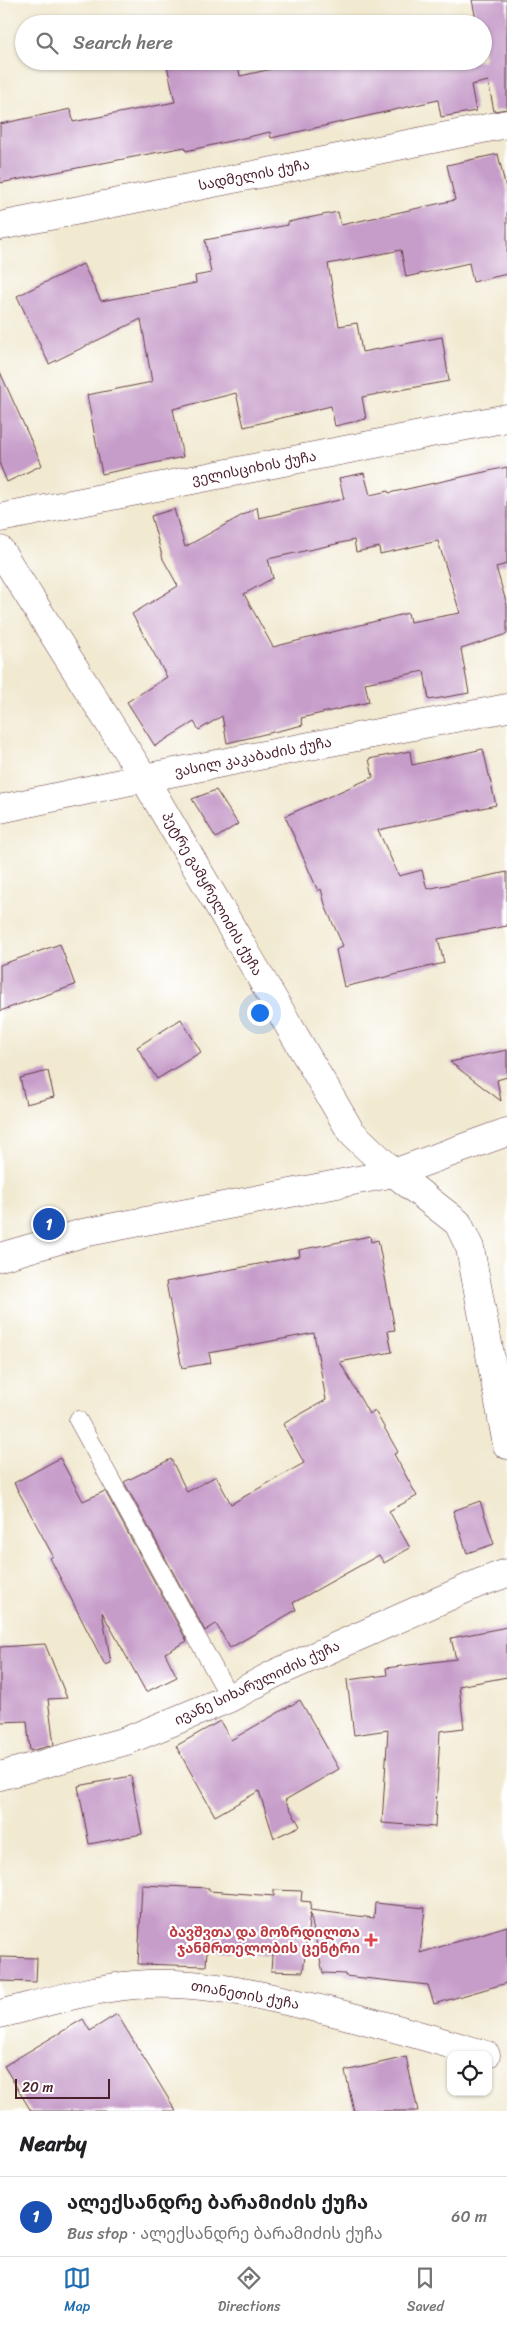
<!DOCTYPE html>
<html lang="en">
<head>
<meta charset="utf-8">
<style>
	:root { --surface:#fff; --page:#f6f6f6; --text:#202124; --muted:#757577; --line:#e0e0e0; --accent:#1f6fb2 }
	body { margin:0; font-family:Sriracha,"Noto Sans Georgian",sans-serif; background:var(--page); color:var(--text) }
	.controls { position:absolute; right:15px; bottom:15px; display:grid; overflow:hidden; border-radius:10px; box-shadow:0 1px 4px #0004 }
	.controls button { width:45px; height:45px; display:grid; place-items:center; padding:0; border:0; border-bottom:1px solid var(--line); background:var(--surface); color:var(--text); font:25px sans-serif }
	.scale { position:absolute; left:15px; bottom:12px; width:95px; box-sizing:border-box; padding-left:5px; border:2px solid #4a1f2b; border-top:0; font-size:14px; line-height:18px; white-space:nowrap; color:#4a1f2b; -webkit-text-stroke:4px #fff; paint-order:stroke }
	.you { position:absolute; left:259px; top:1012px; width:18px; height:18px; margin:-12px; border:4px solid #fff; border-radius:50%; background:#1a73e8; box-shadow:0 0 0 8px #1a73e833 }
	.badge { display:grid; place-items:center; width:32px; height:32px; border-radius:50%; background:var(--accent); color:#fff; font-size:16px; font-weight:700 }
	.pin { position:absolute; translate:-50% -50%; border:2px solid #fff; box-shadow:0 1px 5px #0006 }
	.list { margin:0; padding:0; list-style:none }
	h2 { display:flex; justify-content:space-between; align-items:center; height:65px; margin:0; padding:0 20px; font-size:21px }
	h2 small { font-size:16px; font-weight:400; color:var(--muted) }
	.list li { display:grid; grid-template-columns:32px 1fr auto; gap:15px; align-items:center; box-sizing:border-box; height:80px; padding:0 20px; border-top:1px solid var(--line) }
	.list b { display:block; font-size:19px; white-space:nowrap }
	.list p { margin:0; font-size:16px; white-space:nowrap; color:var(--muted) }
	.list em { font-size:16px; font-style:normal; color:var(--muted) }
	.icon { flex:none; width:28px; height:28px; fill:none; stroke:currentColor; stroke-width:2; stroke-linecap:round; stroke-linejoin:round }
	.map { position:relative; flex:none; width:507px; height:2111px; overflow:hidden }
	.search { position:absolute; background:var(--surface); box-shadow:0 1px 4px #0004; left:15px; right:15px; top:15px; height:55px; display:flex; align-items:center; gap:12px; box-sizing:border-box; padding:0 18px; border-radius:28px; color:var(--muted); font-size:19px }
	.sheet { height:145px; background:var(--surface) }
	nav { display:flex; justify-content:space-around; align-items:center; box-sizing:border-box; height:70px; border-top:1px solid var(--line); background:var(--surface); font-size:14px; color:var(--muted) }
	nav a { display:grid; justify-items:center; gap:2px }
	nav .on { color:var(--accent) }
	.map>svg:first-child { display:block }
	.building { fill:#c69cc9; fill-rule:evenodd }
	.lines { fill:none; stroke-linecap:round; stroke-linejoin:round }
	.service-casing { stroke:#633d44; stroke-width:19 }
	.minor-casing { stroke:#633d44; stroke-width:29 }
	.tertiary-casing { stroke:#633d44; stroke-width:29 }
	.service { stroke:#fff; stroke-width:18 }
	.minor { stroke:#fff; stroke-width:28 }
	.tertiary { stroke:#fff; stroke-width:28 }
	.health-dot { fill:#e0444e; stroke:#fff; stroke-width:2 }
	.labels { text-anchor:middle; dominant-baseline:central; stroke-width:4.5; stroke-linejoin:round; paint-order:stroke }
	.street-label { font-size:14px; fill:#4a1f2b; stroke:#fff }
	.health-label { font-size:14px; font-weight:bold; fill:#be3a42; stroke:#fff; text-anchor:end }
</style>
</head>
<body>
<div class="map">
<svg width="507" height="2111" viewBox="0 0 507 2111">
	<rect width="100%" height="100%" fill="#fff"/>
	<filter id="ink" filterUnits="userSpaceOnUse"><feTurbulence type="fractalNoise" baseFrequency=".02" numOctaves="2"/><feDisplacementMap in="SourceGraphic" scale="10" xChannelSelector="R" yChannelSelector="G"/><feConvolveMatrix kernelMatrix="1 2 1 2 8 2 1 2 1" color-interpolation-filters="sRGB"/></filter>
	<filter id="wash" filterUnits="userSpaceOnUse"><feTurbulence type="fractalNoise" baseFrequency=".0096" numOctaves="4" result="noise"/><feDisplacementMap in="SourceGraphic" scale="20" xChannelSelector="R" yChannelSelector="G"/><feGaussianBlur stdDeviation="1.12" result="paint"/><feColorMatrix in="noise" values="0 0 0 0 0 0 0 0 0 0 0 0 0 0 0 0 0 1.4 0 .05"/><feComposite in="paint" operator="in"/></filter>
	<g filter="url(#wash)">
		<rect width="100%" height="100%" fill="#f1e9d0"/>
		<g id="blocks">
			<g class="building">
				<polygon points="472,0 507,0 507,109 494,111 488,81 471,85 476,111 441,117 438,100 271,138 270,132 186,151 185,147 0,183 0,124 71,109 73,122 175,102 166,61 237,61 240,76 308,61 484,61 483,24 477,24"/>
				<polygon points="498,154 507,193 507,274 473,282 469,263 406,277 401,250 328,264 339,326 357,323 362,352 442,337 449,381 362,397 366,419 335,426 331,406 244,427 236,393 173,409 183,457 102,474 87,395 152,382 141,319 49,364 17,296 83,264 101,301 196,283 195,276 211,273 205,240 288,225 288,222 338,212 341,225 455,200 447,165"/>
				<polygon points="0,372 42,465 7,482 0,465"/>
				<path d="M507,467V564L496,567L507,605V634L461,649L469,693L429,700L424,671L365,683L369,702L301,718L303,725L227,743L222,716L199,730L194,722L155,746L127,702L167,677L132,614L178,586L163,559L151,516L174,509L185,547L257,507L259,518L344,499L339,478L364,473L370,495L388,491L389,493ZM354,540L356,552L379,547L380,554L438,541L460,613L410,622L408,613L273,647L244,594L273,578L268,559Z"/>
				<polygon points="483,749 496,805 378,830 399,876 422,870 427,889 507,872 507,926 438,939 444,963 344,987 336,950 343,946 326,908 321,889 318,891 285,816 373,777 369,759 410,751 412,765"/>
				<polygon points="216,790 238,824 216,838 192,799"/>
				<polygon points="60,944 75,985 0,1011 0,965"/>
				<polygon points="181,1019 201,1052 157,1079 137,1047"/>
				<polygon points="507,1050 507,1077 497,1080 501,1101 450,1062"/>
				<polygon points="48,1071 54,1097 26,1104 20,1078"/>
				<polygon points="370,1236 371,1242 378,1240 395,1330 388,1331 392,1352 340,1362 369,1414 375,1411 398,1452 394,1454 417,1496 389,1511 410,1548 384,1563 379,1555 293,1603 296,1610 230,1648 216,1624 205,1631 124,1482 171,1459 187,1492 216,1476 231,1504 304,1463 283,1424 326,1400 314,1333 209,1353 211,1363 182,1368 166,1282 300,1256 299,1250"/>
				<polygon points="60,1458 83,1501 105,1491 187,1641 165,1653 177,1677 146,1692 102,1612 111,1663 105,1665 50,1558 53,1556 14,1483"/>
				<polygon points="480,1501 494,1544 467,1553 453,1511"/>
				<polygon points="507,1627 507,1677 459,1686 464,1728 440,1731 435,1827 382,1823 388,1730 354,1735 347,1680 387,1675 386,1668 456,1659 451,1638"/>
				<polygon points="45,1644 67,1698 48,1699 54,1745 30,1751 27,1721 0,1722 0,1647"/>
				<polygon points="300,1700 339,1769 285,1800 300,1826 274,1838 259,1791 215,1816 176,1746 220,1721 231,1740"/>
				<polygon points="131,1776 142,1834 89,1844 78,1786"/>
				<polygon points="142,1885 209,1888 209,1891 274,1896 274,1890 302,1891 301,1901 311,1902 310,1910 374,1918 375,1903 425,1908 420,1953 507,1926 507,1983 434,2004 428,1985 345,1976 345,1974 323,1973 310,1913 303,1972 271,1971 272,1955 207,1950 206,1966 138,1964"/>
				<polygon points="0,1957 37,1958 36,1982 0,1981"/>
				<polygon points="117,2014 176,2111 31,2111 4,2066 83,2019 90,2031"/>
				<polygon points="406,2057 418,2111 354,2111 345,2071"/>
			</g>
		</g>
	</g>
	<g filter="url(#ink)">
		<use href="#blocks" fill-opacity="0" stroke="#633d44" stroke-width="1"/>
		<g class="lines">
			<g class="service-casing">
				<polyline id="service" points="78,1420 230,1698"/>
			</g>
			<g class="minor-casing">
				<g id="minor">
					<polyline points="0,226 507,124"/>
					<polyline points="0,518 507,418"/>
					<polyline points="0,809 144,778 507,708"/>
					<polyline points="394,1173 507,1132"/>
					<polyline points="0,1776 126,1741 230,1698 274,1674 479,1583 507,1573"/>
					<path d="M0,2014C44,2003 89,1989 134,1985C189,1980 245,1991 299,2004C362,2018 424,2036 486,2055"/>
				</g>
			</g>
			<g class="tertiary-casing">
				<g id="tertiary">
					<polyline points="0,550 144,778 351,1132 394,1173 458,1223 470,1248 507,1445"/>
					<polyline points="0,1257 83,1233 394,1173"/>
				</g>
			</g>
			<use href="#service" class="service"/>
			<use href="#minor" class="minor"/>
			<use href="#tertiary" class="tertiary"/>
		</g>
	</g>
	<path class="health-dot" d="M368.5 1932.5h5v5h5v5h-5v5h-5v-5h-5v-5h5z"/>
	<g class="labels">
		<g class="street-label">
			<text transform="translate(254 175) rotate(-11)">სადმელის ქუჩა</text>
			<text transform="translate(254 468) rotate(-11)">ველისციხის ქუჩა</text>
			<text transform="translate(253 757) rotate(-11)">ვასილ კაკაბაძის ქუჩა</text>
			<text transform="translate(212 894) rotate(60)">პეტრე გამყრელიძის ქუჩა</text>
			<text transform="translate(257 1683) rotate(-25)">ივანე სიხარულიძის ქუჩა</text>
			<text transform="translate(245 1995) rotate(10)">თიანეთის ქუჩა</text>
		</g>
		<g class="health-label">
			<text x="360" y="1932">ბავშვთა და მოზრდილთა<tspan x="360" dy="16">ჯანმრთელობის ცენტრი</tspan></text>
		</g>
	</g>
</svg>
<div class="controls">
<button><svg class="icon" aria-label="locate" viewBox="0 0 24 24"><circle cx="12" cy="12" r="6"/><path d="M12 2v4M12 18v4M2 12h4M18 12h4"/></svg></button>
</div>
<div class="scale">20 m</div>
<div class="you"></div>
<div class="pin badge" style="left:49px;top:1224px;background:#1a4fb4">1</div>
<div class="search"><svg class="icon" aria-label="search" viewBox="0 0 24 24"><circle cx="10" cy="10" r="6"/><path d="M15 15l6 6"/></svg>Search here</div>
</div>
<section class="sheet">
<h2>Nearby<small></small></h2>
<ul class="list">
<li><span class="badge" style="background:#1a4fb4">1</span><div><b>ალექსანდრე ბარამიძის ქუჩა</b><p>Bus stop · ალექსანდრე ბარამიძის ქუჩა</p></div><em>60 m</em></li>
</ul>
</section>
<nav>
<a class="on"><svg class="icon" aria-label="map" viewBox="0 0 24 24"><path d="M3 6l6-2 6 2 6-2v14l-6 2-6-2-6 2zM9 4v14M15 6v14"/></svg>Map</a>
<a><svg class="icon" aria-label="directions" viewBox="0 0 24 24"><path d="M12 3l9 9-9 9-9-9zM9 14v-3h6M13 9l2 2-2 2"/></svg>Directions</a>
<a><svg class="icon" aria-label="saved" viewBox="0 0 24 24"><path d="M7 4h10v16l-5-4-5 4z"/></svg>Saved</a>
</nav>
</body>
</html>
